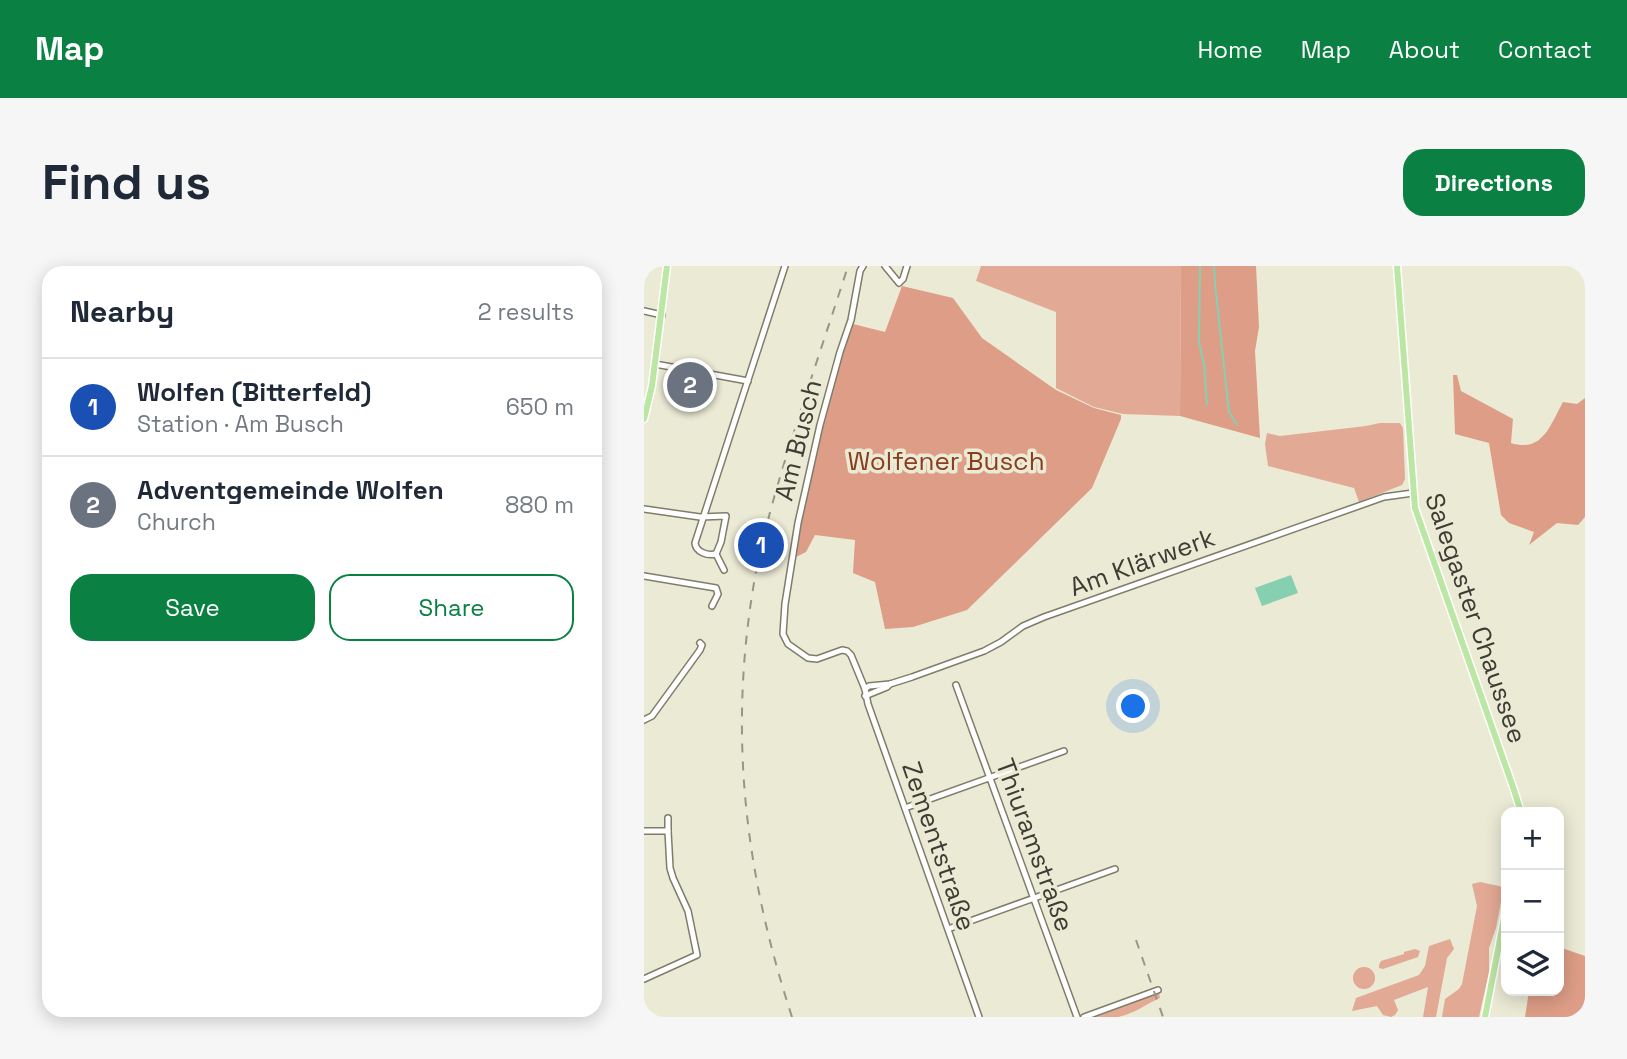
<!DOCTYPE html>
<html lang="en">
<head>
<meta charset="utf-8">
<style>
	:root { --surface:#fff; --page:#f6f6f7; --text:#1f2937; --muted:#747a83; --line:#e0e1e3; --accent:#0b8043 }
	body { margin:0; font-family:"Space Grotesk",sans-serif; background:var(--page); color:var(--text) }
	.controls { position:absolute; right:21px; bottom:21px; display:grid; overflow:hidden; border-radius:14px; box-shadow:0 4px 18px #0003 }
	.controls button { width:63px; height:63px; display:grid; place-items:center; padding:0; border:0; border-bottom:2px solid var(--line); background:var(--surface); color:var(--text); font:35px sans-serif }
	.you { position:absolute; left:490px; top:441px; width:24px; height:24px; margin:-18px; border:5px solid #fff; border-radius:50%; background:#1a73e8; box-shadow:0 0 0 10px #1a73e833 }
	.badge { display:grid; place-items:center; width:46px; height:46px; border-radius:50%; background:var(--accent); color:#fff; font-size:23px; font-weight:700 }
	.pin { position:absolute; translate:-50% -50%; border:4px solid #fff; box-shadow:0 2px 7px #0006 }
	.list { margin:0; padding:0; list-style:none }
	h2 { display:flex; justify-content:space-between; align-items:center; height:91px; margin:0; padding:0 28px; font-size:30px }
	h2 small { font-size:23px; font-weight:400; color:var(--muted) }
	.list li { display:grid; grid-template-columns:46px 1fr auto; gap:21px; align-items:center; box-sizing:border-box; height:98px; padding:0 28px; border-top:2px solid var(--line) }
	.list b { display:block; font-size:26px; white-space:nowrap }
	.list p { margin:0; font-size:23px; white-space:nowrap; color:var(--muted) }
	.list em { font-size:23px; font-style:normal; color:var(--muted) }
	.actions { display:flex; gap:14px; padding:21px 28px }
	.actions a { flex:1; padding:16px 0; border:2px solid var(--accent); border-radius:21px; text-align:center; font-size:24px; color:var(--accent) }
	.actions .main { background:var(--accent); color:#fff }
	.icon { flex:none; width:38px; height:38px; fill:none; stroke:currentColor; stroke-width:2; stroke-linecap:round; stroke-linejoin:round }
	.map { position:relative; flex:none; width:941px; height:751px; overflow:hidden; border-radius:21px }
	header { display:flex; align-items:center; gap:42px; box-sizing:border-box; height:98px; padding:0 35px; background:var(--accent); color:#fff }
	header strong { font-size:33px }
	nav { display:flex; gap:38px; margin-inline-start:auto; font-size:24px }
	.intro { display:flex; align-items:center; justify-content:space-between; box-sizing:border-box; height:168px; padding:0 42px }
	h1 { margin:0; font-size:49px }
	.button { padding:18px 32px; border-radius:21px; background:var(--accent); color:#fff; font-size:24px; font-weight:700 }
	main { display:flex; gap:42px; padding:0 42px }
	aside { flex:1; background:var(--surface); border-radius:21px; box-shadow:0 4px 18px #0003 }
	.map>svg:first-child { display:block }
	.green { fill:#e2a994 }
	.forest { fill:#dd9d86 }
	.water { fill:#87cfb1 }
	.lines { fill:none; stroke-linecap:round; stroke-linejoin:round }
	.stream { stroke:#87cfb1; stroke-width:2 }
	.minor-casing { stroke:#7e7d6a; stroke-width:8 }
	.major-casing { stroke:#fff; stroke-width:9 }
	.minor { stroke:#fff; stroke-width:5 }
	.major { stroke:#bce6a4; stroke-width:6 }
	.rail { stroke:#979687; stroke-width:2; stroke-dasharray:9 9; stroke-linecap:butt }
	.labels { text-anchor:middle; dominant-baseline:central; stroke-width:7; stroke-linejoin:round; paint-order:stroke }
	.street-label { font-size:26px; fill:#3e3d35; stroke:#ebead5 }
	.park-label { font-size:26px; fill:#8a3d1f; stroke:#ebead5 }
</style>
</head>
<body>
<header>
<strong>Map</strong>
<nav><a>Home</a><a>Map</a><a>About</a><a>Contact</a></nav>
</header>
<div class="intro"><h1>Find us</h1><a class="button">Directions</a></div>
<main>
<aside>
<h2>Nearby<small>2 results</small></h2>
<ul class="list">
<li><span class="badge" style="background:#1a4fb4">1</span><div><b>Wolfen (Bitterfeld)</b><p>Station · Am Busch</p></div><em>650 m</em></li>
<li><span class="badge" style="background:#6b7280">2</span><div><b>Adventgemeinde Wolfen</b><p>Church</p></div><em>880 m</em></li>
</ul>
<div class="actions"><a class="main">Save</a><a>Share</a></div>
</aside>
<div class="map">
<svg width="941" height="751" viewBox="0 0 941 751">
	<rect width="100%" height="100%" fill="#ebead5"/>
	<g class="green">
		<polygon points="337,0 537,0 536,150 479,148 450,141 412,122 412,46 332,15"/>
		<polygon points="736,157 756,157 759,162 761,213 758,219 715,236 710,222 624,200 621,178 623,167 636,170 722,160"/>
		<polygon points="836,616 855,620 859,622 859,625 852,662 845,682 845,706 835,751 798,751 801,733 815,723 818,718 833,640 828,618"/>
		<polygon points="806,673 810,683 803,692 792,751 779,751 784,721 750,734 754,744 751,749 747,751 739,749 733,740 708,745 712,732 775,709 781,700 785,680"/>
		<polygon points="771,683 776,685 774,691 739,703 735,702 735,699 737,695 760,688 760,686"/>
		<circle cx="720" cy="712" r="11"/>
		<path d="M515,727L516,732C502,738 490,748 474,751C467,751 459,751 451,751L453,749Z"/>
	</g>
	<g class="forest">
		<polygon points="537,0 612,0 615,61 611,85 616,172 536,150"/>
		<polygon points="258,20 309,32 338,72 412,124 450,142 477,149 477,153 448,222 323,344 269,361 241,363 231,316 209,307 211,274 171,269 162,286 150,292 184,134 209,58 241,66"/>
		<path d="M809,109H813L817,125L869,153L867,177C899,187 906,159 919,136L933,138L941,132V251L934,259L913,257L885,279L890,266L865,257L857,249L845,177L811,168Z"/>
		<polygon points="915,681 941,690 941,751 881,751 885,725 915,725"/>
	</g>
	<polygon class="water" points="647,309 654,327 618,340 611,322"/>
	<g class="lines">
		<g class="stream">
			<polyline points="556,0 555,77 560,98 563,138"/>
			<polyline points="570,0 571,18 585,146 593,159"/>
		</g>
		<g class="minor-casing">
			<g id="minor">
				<polyline points="219,0 216,5 207,54 196,86 176,159 154,257 141,338 139,368 144,378 164,392 173,393 198,384 203,385 207,389 221,423 224,438 335,751"/>
				<polyline points="241,0 255,17 259,13 263,0"/>
				<polyline points="0,45 18,49"/>
				<polyline points="11,98 104,115"/>
				<polyline points="0,243 56,251 82,250 77,276 72,288 80,304"/>
				<path d="M72,288C63,290 52,286 51,277L141,0"/>
				<polyline points="0,310 72,322 74,328 68,340"/>
				<polyline points="312,419 433,751"/>
				<polyline points="221,423 225,420 246,418 268,411 340,385 357,376 379,360 400,351 740,231 769,227"/>
				<polyline points="221,430 243,421 246,418"/>
				<polyline points="0,454 8,450 56,384 58,379 56,377"/>
				<polyline points="261,542 420,485"/>
				<polyline points="24,552 24,565"/>
				<polyline points="0,565 24,565 26,602 29,612 44,645 53,689 0,713"/>
				<polyline points="304,663 471,603"/>
				<polyline points="440,751 514,724"/>
			</g>
		</g>
		<g class="major-casing">
			<g id="major">
				<polyline points="753,0 771,242 869,521 877,546"/>
				<polyline points="0,153 8,120 23,0"/>
				<polyline points="841,751 862,642"/>
			</g>
		</g>
		<use href="#minor" class="minor"/>
		<use href="#major" class="major"/>
		<g class="rail">
			<polyline points="492,674 519,751"/>
			<path d="M148,751C100,604 84,464 111,311C122,253 140,197 158,141C173,94 189,47 204,0"/>
		</g>
	</g>
	<g class="labels">
		<g class="street-label">
			<text transform="translate(154 174) rotate(-76)">Am Busch</text>
			<text transform="translate(498 296) rotate(-20)">Am Klärwerk</text>
			<text transform="translate(832 352) rotate(71)">Salegaster Chaussee</text>
			<text transform="translate(391 579) rotate(70)">Thiuramstraße</text>
			<text transform="translate(295 580) rotate(71)">Zementstraße</text>
		</g>
		<g class="park-label">
			<text x="302" y="195">Wolfener Busch</text>
		</g>
	</g>
</svg>
<div class="controls">
<button>+</button>
<button>−</button>
<button><svg class="icon" aria-label="layers" viewBox="0 0 24 24"><path d="M12 4l9 5-9 5-9-5zM3 14l9 5 9-5"/></svg></button>
</div>
<div class="you"></div>
<div class="pin badge" style="left:117px;top:279px;background:#1a4fb4">1</div>
<div class="pin badge" style="left:46px;top:119px;background:#6b7280">2</div>
</div>
</main>
</body>
</html>
